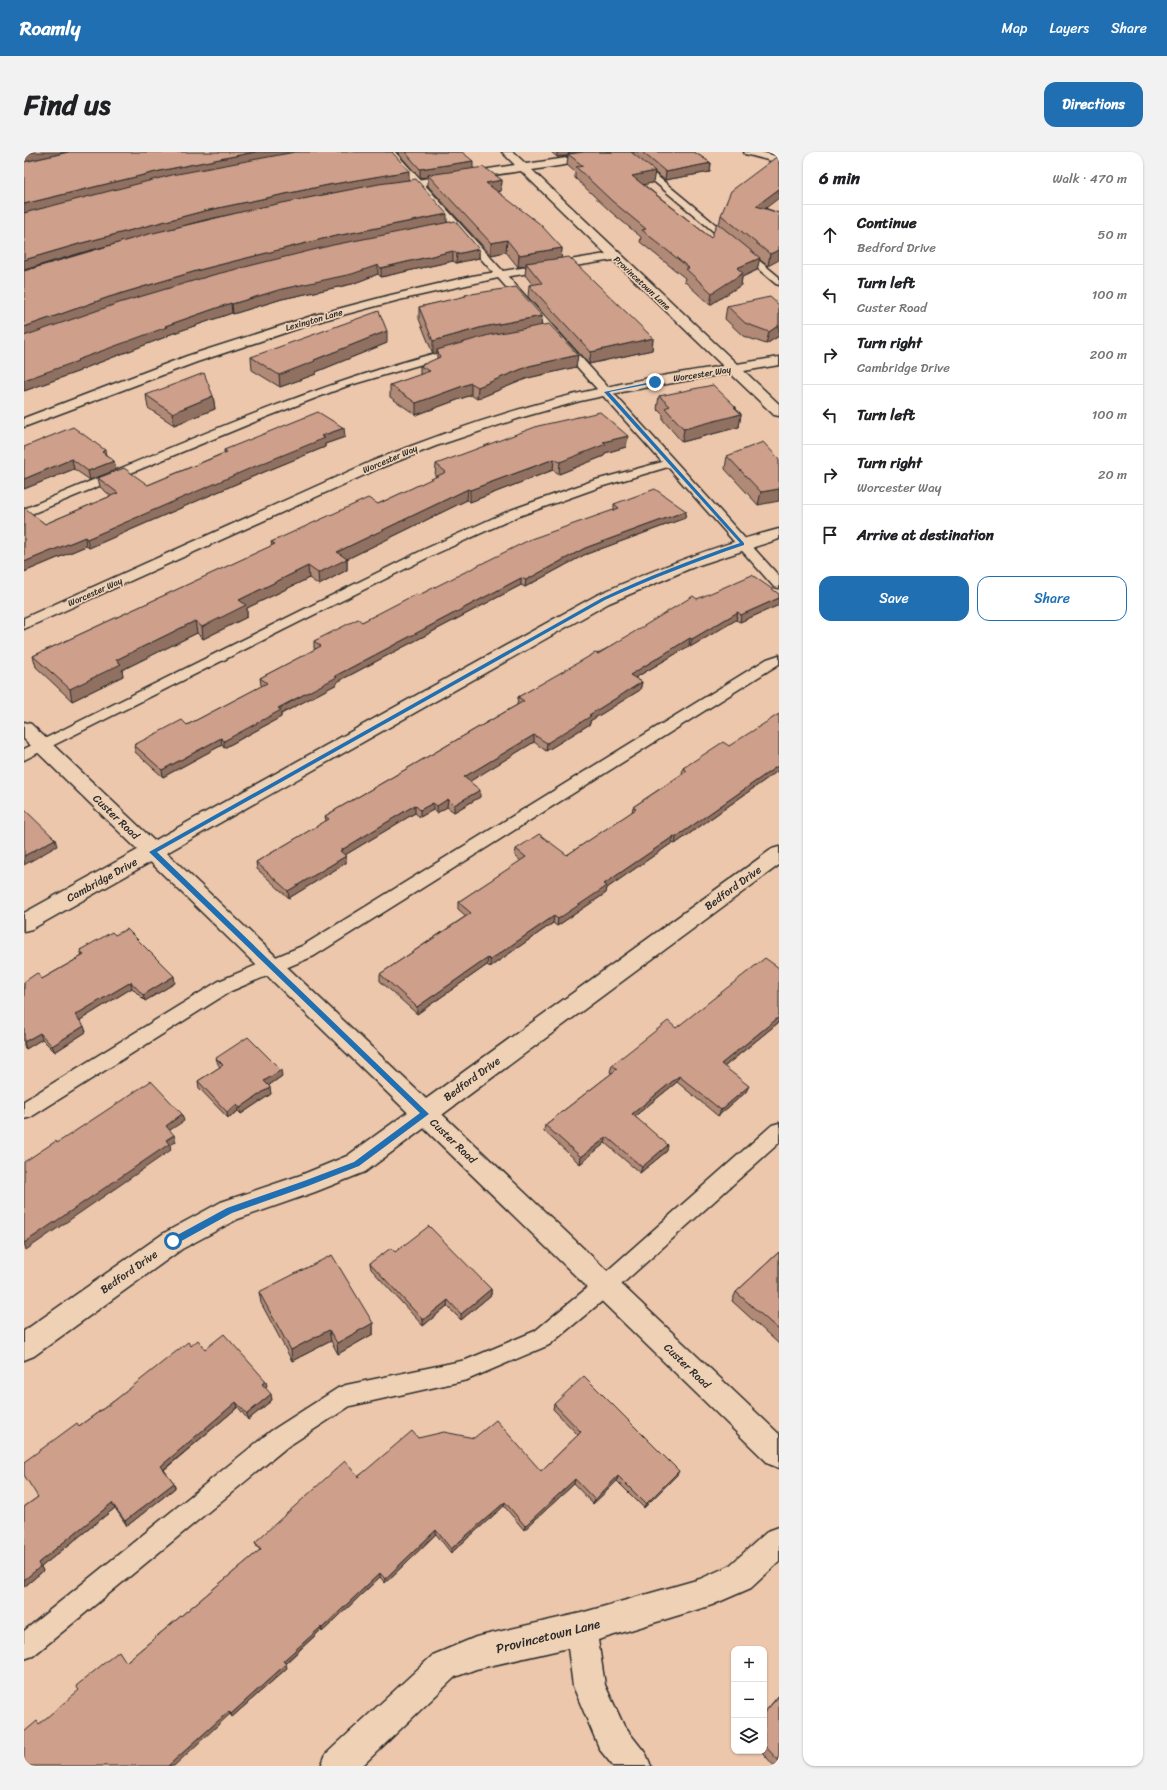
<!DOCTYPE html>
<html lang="en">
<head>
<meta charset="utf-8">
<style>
	:root { --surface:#fff; --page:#f2f2f2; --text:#202124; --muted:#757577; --line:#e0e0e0; --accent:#1f6fb2 }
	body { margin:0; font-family:Sriracha,sans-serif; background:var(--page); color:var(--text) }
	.controls { position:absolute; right:12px; bottom:12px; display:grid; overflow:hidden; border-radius:8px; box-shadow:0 1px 3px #0004 }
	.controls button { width:36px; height:36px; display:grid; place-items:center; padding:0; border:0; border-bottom:1px solid var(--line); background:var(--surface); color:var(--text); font:20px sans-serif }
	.stop { position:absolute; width:12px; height:12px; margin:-9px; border:3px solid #1f6fb2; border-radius:50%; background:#fff }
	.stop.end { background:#1f6fb2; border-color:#fff; box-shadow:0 1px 4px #0008 }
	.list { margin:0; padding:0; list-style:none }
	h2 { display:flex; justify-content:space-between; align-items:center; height:52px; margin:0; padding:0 16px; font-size:17px }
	h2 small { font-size:13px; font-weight:400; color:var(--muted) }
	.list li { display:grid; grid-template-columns:26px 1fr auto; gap:12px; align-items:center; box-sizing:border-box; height:60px; padding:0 16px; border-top:1px solid var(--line) }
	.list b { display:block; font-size:15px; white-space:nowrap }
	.list p { margin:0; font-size:13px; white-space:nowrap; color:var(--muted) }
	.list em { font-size:13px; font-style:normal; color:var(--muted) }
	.actions { display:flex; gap:8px; padding:12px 16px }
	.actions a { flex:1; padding:9px 0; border:1px solid var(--accent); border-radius:12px; text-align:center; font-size:14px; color:var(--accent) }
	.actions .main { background:var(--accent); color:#fff }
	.icon { flex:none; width:22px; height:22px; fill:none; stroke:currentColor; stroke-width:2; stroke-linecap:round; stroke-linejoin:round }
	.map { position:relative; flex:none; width:755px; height:1614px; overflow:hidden; border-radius:12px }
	header { display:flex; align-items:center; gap:24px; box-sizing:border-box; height:56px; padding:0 20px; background:var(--accent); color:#fff }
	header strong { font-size:19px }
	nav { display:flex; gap:22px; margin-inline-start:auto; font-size:14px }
	.intro { display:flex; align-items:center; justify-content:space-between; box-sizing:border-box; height:96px; padding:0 24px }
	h1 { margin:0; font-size:28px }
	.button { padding:10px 18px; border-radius:12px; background:var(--accent); color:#fff; font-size:14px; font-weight:700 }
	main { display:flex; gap:24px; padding:0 24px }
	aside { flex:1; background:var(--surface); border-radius:12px; box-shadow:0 1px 3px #0004 }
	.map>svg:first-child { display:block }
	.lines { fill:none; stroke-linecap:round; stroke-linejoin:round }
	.lane-casing { stroke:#2b2b2b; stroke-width:3 }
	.street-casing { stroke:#2b2b2b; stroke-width:3 }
	.secondary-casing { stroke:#2b2b2b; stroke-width:3 }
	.lane { fill:#efd1b5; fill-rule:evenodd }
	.street { fill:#efd1b5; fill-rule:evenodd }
	.secondary { fill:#efd1b5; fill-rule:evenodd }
	.wall { fill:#b18977; stroke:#2b2b2b; fill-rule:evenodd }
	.shaded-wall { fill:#906f61; stroke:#2b2b2b }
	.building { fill:#ce9f8a; stroke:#2b2b2b }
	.route { fill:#1f6fb2 }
	.labels { text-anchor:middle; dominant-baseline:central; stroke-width:3.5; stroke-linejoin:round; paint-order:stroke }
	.far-street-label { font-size:9px; fill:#2b2b2b; stroke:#efd1b5 }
	.street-label { font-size:11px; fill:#2b2b2b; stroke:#efd1b5 }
	.near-street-label { font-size:13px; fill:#2b2b2b; stroke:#efd1b5 }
</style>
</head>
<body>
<header>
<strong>Roamly</strong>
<nav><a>Map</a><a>Layers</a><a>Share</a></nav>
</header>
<div class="intro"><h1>Find us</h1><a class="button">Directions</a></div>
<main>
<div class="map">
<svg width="755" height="1614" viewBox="0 0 755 1614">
	<rect width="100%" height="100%" fill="#ecc7ac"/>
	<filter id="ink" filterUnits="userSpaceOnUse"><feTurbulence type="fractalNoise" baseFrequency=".025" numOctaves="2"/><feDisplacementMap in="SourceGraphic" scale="8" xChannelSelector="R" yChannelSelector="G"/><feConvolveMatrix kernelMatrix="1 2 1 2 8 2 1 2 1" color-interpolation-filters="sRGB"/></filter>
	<g filter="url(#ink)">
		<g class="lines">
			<g class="lane-casing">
				<g id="lane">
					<polygon points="362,0 371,0 755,424 755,436 750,435 644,315 576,335 495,364 409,403 0,608 0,597 401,397 487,358 568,329 638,310"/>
					<polygon points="595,0 604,0 755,125 755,133 752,132"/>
					<path d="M435,195L440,198L439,200L323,234L245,264L0,365V357C143,298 285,232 435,195Z"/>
					<polygon points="755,503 755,512 290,804 207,839 7,965 0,967 0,949 195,829 278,794 743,507"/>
					<polygon points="755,971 755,991 588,1141 525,1193 443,1228 326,1254 263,1295 9,1504 0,1507 0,1479 247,1279 314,1236 322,1233 442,1208 511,1179 574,1127 748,973"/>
				</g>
			</g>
			<g class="street-casing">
				<g id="street">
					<path d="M478,0H489L502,12L583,0H610L605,3L508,18L713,212L755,205V213L720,219L755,252V264L750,263L706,221L603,239L556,249L499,265L412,294L356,316L0,477V466L346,310C423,279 501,252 583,235C621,226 660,220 699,214L589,108L474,126L375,148L300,168L173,210L0,275V266L163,204L291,163L367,143L448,124L582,102L497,19L366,38L360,35L366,32L491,13Z"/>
					<polygon points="720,0 737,0 755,5 755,11 721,2"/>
					<path d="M755,377V387L672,414L585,451L8,777L0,779V761L573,443C632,417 692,393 755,377Z"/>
					<polygon points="755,695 755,713 341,1020 291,1040 214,1067 158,1097 10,1204 0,1208 0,1179 140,1081 197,1050 277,1023 323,1004 748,697"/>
					<polygon points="755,1375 755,1410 727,1436 688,1453 574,1488 581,1533 600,1574 622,1602 627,1614 589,1614 576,1598 549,1534 544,1496 452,1517 431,1525 338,1614 297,1614 302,1602 409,1503 452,1485 557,1461 676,1427 705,1414 744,1379"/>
				</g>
			</g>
			<g class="secondary-casing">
				<polygon id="secondary" points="0,570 7,572 755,1282 755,1316 745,1312 0,587"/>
			</g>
			<use href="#lane" class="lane"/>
			<use href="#street" class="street"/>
			<use href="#secondary" class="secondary"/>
		</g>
		<g class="wall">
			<path d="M0,0L385,28L370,30L455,97V106L432,111L429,109L357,125L354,122L328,132L258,147L209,162L208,161L144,183V184L56,218V219L0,239V119L93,91L60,100L0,118ZM326,38L286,46L304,42ZM198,65L164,73L181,68Z"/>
			<polygon points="373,0 438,0 449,16 478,28 477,39 474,40 538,96 537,106 629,186 628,198 565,212 504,145 505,133 508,132 501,123 502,114 494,115 482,100 467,103 404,34 404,25 396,26"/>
			<polygon points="527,0 607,0 609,2 609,0 670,0 687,11 686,20 641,28 630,20 629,31 619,32 687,86 695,73 697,63 741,56 755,61 744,114 735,107 733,118 718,125 717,133 686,153 660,129 661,126 616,90 617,85 587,60 551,26 551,20 543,13 544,4 533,5"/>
			<polygon points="441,143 518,164 517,173 554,203 552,215 504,226 453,247 447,243 392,263 366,245 366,233 396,223 396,214 413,207 413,201 409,202 395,167 395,155 441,145"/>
			<polygon points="755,153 755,184 742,192 719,184 701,167 703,154"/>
			<polygon points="363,191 292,220 292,222 256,235 228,218 227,205"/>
			<polygon points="122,243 189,244 191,257 150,273 124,256"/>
			<polygon points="635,244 712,255 712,256 717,262 715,275 658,290 639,268 639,263 633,257"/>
			<polygon points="321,285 301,292 301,295 228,325 65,396 62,394 0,420 0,356 21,372 87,344 76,335 74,326 124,333 200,301 200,298"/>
			<polygon points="0,295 82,303 90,309 92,318 66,328 50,317 0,337"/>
			<polygon points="602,295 581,301 580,304 535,322 529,318 446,350 443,348 323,407 323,418 295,433 285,426 223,456 223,465 179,487 173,481 98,518 99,524 48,549 12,515 9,504 248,394 247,390 354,352 413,325 411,324 412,312"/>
			<polygon points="703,304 755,307 734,353 701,317"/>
			<polygon points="590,352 662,359 661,366 560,403 501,435 497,433 313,530 313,532 257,562 257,565 200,596 198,593 139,625 111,600 110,593 163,573 238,534 237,533 236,526 292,497 290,496 290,489 338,470 395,443 590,358"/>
			<polygon points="755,442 755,453 716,470 712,468 666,495 665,494 611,526 618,530 616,538 566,569 566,572 522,599 510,590 446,629 456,645 430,660 423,655 413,661 409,658 396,665 391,661 321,703 322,711 265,746 233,717 232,710 302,669 301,664 493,553 494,545 673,447"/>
			<polygon points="705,594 755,618 651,692 648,691 583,736 582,741 533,774 529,771 466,815 463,813 393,862 356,829 356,822 442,764 434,757 434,750 497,709 491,704 492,697 543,703 608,660 609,655 658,622 659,616"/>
			<polygon points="91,783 151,831 121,849 108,836 56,868 62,880 31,900 18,887 2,897 0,895 0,830 18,827 58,804 56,798"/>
			<polygon points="755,870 700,915 722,940 694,964 653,930 611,964 643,999 616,1021 581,991 556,1012 520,979 521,973 588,921 586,920 588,913 652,876"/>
			<polygon points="192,906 258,924 244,934 247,942 217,962 214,959 204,966 175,936 174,929 196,915 194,912"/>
			<polygon points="371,1100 467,1137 467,1143 437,1168 423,1154 399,1174 347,1117 346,1111"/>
			<polygon points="755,1100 755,1192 708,1149 712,1140"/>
			<polygon points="235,1140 349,1171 349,1182 314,1202 307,1189 268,1209 237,1151"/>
			<polygon points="167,1194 181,1197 243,1234 241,1236 248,1248 224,1268 214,1255 140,1318 150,1331 151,1336 103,1374 91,1356 17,1415 19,1419 0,1435 0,1355 14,1345 55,1274"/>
			<polygon points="530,1252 653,1323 620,1356 593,1329 569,1352 550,1332 500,1378 480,1354 427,1401 412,1382 361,1431 356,1425 298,1480 297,1478 261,1512 263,1516 208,1565 206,1562 16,1572 102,1510 236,1398 233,1394 231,1390 394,1286 517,1319 554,1283 529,1257"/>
			<polygon points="755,1543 755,1614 750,1614 737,1599 740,1599 740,1561"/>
		</g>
		<g class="shaded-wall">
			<polygon points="5,0 45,0 0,10 0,1"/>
			<polygon points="231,0 276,0 0,61 0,52 140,18"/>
			<polygon points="533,0 571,0 544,2 544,4 533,5"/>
			<polygon points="449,9 449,18 404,23 404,25 396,26 396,17"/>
			<polygon points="687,11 686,20 641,28 642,20"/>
			<polygon points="385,19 385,28 304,42 181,68 60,100 0,118 0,108 58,91 180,59 304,33"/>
			<polygon points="631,19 629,31 606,35 608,24"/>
			<polygon points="478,28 477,39 461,42 462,31"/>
			<polygon points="755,37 755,46 730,65 732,54"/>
			<polygon points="423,62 423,71 0,185 0,175 85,145 179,117 302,86"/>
			<polygon points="483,88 482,100 467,103 467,91"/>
			<polygon points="538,96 537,108 502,111 502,114 494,115 495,103"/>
			<polygon points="455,97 455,106 432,111 433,102"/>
			<polygon points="755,98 755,108 744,114 746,102"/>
			<polygon points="429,99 429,109 357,125 357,116"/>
			<polygon points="736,106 733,118 718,125 717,133 686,153 688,141 713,116"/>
			<polygon points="354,113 354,122 328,132 258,147 209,162 208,152 258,137"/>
			<polygon points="207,151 208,161 144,183 144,184 56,218 56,219 0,239 0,228 141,174"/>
			<polygon points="518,164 517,176 413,198 413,201 409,202 409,189 459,175"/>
			<polygon points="755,173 755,184 742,192 745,180"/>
			<polygon points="363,179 363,191 292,220 292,222 256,235 255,223 290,208"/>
			<polygon points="629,186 628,198 565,212 567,200"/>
			<polygon points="554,203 552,215 504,226 453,247 454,235 505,214"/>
			<polygon points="447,231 447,243 392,263 392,251"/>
			<polygon points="189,244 191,257 150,273 148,261"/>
			<polygon points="710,255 712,255 710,264 717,262 715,275 658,290 660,277"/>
			<polygon points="320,276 321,285 301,292 301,295 228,325 65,396 63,387 297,284"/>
			<polygon points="604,284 602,295 581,301 580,304 535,322 536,310 579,290"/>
			<polygon points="81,298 83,308 78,300"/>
			<polygon points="48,307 50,317 0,337 0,327"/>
			<polygon points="530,307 529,318 446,350 446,338"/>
			<polygon points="90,309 92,318 66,328 64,319"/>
			<polygon points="444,337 443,348 323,407 323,418 295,433 294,421 313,400"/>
			<polygon points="755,337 755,349 734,353 737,340"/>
			<polygon points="662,359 661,366 560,403 501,435 502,428 561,396"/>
			<polygon points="61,385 62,394 0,420 0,410"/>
			<polygon points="284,414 285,426 223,456 223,465 179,487 178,475 215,448"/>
			<polygon points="497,426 497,433 313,530 313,532 257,562 257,565 200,596 200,589 311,524"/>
			<polygon points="755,446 755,453 716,470 717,463"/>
			<polygon points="714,460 712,468 666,495 668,487"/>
			<polygon points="171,469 173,481 98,518 99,524 48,549 46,537 92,508"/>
			<polygon points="666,486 665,494 604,530 606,523"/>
			<polygon points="618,530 616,538 566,569 566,572 522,599 523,591 565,563"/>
			<polygon points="510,583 510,590 440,633 440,625"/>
			<polygon points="197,586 198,593 139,625 138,618"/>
			<polygon points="755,613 755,618 651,692 652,685"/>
			<polygon points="456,638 456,645 430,660 430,653"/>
			<polygon points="424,647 423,655 413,661 413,654"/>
			<polygon points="409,651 409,658 396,665 396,658"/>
			<polygon points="391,653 391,661 316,706 316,699"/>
			<polygon points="650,684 648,691 583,736 582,741 533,774 534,767 580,732"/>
			<polygon points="31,687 33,694 0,713 0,704"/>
			<polygon points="322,704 322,711 265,746 264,739"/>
			<polygon points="530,764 529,771 466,815 466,808"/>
			<polygon points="464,806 463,813 393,862 393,855"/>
			<polygon points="150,824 151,831 121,849 119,843"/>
			<polygon points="107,830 108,836 53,870 51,863"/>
			<polygon points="755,865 755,870 695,919 697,912"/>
			<polygon points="60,874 62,880 31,900 28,894"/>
			<polygon points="16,881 18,887 2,897 0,890"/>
			<polygon points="257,918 258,924 241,936 240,929"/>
			<polygon points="655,924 653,930 606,968 608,962"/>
			<polygon points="725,934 722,940 694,964 697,958"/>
			<polygon points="246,935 247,942 217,962 216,956"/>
			<polygon points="213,952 214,959 204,966 203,960"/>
			<polygon points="158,962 160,969 143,980 142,974"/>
			<polygon points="150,983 152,990 146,993 147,998 2,1098 0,1091"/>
			<polygon points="583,985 581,991 556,1012 557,1005"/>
			<polygon points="644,993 643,999 616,1021 618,1015"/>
			<polygon points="467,1137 467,1143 437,1168 437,1162"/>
			<polygon points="424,1148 423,1154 399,1174 399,1168"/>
			<polygon points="349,1171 349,1182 314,1202 313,1191"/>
			<polygon points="305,1178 307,1189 268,1209 267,1198"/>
			<polygon points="242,1229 243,1234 239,1237 238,1232"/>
			<polygon points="247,1242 248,1248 224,1268 223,1262"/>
			<polygon points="212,1250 214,1255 139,1318 137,1314"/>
			<polygon points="655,1319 653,1323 620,1356 622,1352"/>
			<polygon points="594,1324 593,1329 569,1352 571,1348"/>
			<polygon points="551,1327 550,1332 500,1378 501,1374"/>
			<polygon points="150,1331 151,1336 103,1374 101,1369"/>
			<polygon points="481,1350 480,1354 427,1401 427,1397"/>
			<polygon points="88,1351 91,1356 17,1415 19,1419 0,1435 0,1428 14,1411"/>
			<polygon points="412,1378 412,1382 361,1431 361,1427"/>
			<polygon points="356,1421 356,1425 298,1480 298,1476"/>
			<polygon points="297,1475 297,1478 260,1512 259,1509"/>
			<polygon points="262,1512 263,1516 208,1565 207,1562"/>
			<polygon points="205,1559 206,1562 150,1614 144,1614"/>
		</g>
		<g class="building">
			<polygon points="45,0 231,0 140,18 0,52 0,10"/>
			<polygon points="271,0 368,0 385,19 304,33 180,59 58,91 0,108 0,61 148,23"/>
			<polygon points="381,0 438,0 449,9 396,17"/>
			<polygon points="560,0 607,0 631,19 608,24 687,86 693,71 736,106 713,116 719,121 688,141 662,117 665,116 618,78 622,77 588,49 552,15 559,14 544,2"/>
			<polygon points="618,0 670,0 687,11 642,20"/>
			<polygon points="755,3 755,37 732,54 755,61 755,98 746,102 697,63 707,39"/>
			<polygon points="460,15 478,28 462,31 516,72 538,96 495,103 483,88 467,91 404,23"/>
			<polygon points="392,27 423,62 302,86 179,117 85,145 0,175 0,119 121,83 238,55 355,32"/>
			<polygon points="431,69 455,97 433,102 429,99 357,116 354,113 328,122 258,137 208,152 207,151 141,174 143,175 53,208 54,209 0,228 0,184 95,151 189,123 309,93"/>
			<polygon points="545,105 629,186 567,200 505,133 518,131 502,111"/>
			<polygon points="492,135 518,164 459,175 409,189 395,155 442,144 441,143"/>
			<polygon points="746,145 755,153 755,173 745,180 721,171 703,154"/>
			<polygon points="355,159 363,179 290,208 291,209 255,223 227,205"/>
			<polygon points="525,172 554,203 505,214 454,235 447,231 392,251 366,233 406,219 396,214 416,205 413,198 465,183"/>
			<polygon points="180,221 189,244 148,261 122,243"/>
			<polygon points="689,233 712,255 710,255 717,262 660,277 641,256 646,254 635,244"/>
			<polygon points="294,260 320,276 297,284 301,286 227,316 63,387 61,385 0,410 0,356 1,356 21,372 94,341 74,326 100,316 124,333 203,300 200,298"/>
			<polygon points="576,260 604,284 579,290 582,292 536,310 530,307 446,338 444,337 313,400 323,407 294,421 284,414 215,448 222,453 178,475 171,469 92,508 97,512 46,537 9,504 251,392 247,390 344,346 354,352 422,320 412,312 514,274"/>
			<polygon points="49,275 81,298 78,300 90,309 64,319 48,307 0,327 0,295"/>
			<polygon points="739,290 755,307 755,337 737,340 703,304"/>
			<polygon points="631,337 662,359 561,396 502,428 497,426 311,524 313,525 254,556 257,558 200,589 197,586 138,618 110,593 158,568 163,573 243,531 236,526 297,494 290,489 334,467 338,470 392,442 395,443 507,387 595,356 590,352"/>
			<polygon points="728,423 755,442 755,446 717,463 714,460 668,487 666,486 606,523 618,530 565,563 567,564 523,591 510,583 440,625 456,638 430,653 424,647 413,654 409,651 396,658 391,653 316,699 322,704 264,739 232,710 305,667 301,664 500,549 494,545 571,501 574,502 669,444 673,447"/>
			<polygon points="755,562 755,613 652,685 650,684 580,732 583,734 534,767 530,764 466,808 464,806 393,855 356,822 447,761 434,750 502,705 492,697 515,682 543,703 612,657 609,655 663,619 659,616 699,590 705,594"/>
			<polygon points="0,657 31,687 0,704"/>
			<polygon points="103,777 150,824 119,843 107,830 51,863 60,874 28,894 16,881 0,890 0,830 13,821 18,827 60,803 56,798 88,780 91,783"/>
			<polygon points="741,806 755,816 755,865 697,912 725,934 697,958 655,924 608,962 644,993 618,1015 583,985 557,1005 521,973 593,917 588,913 644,869 652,876"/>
			<polygon points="224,885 257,918 240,929 246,935 216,956 213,952 203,960 174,929 199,913 192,906"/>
			<polygon points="127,929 158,962 142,974 150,983 142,988 145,992 0,1091 0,1010 32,989 33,991"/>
			<polygon points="405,1074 467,1137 437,1162 424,1148 399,1168 346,1111 367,1096 371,1100"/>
			<polygon points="755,1100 755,1178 712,1140"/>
			<polygon points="308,1103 349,1171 313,1191 305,1178 267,1198 235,1140"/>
			<polygon points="200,1182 242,1229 238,1232 247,1242 223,1262 212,1250 137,1314 150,1331 101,1369 88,1351 14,1411 16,1415 0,1428 0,1355 14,1345 0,1323 0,1310 53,1271 55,1274 90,1249 164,1190 167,1194 174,1188 181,1197"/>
			<polygon points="560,1224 655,1319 622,1352 594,1324 571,1348 551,1327 501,1374 481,1350 427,1397 412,1378 361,1427 356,1421 298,1476 297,1475 259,1509 262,1512 207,1562 205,1559 144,1614 0,1614 0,1580 13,1569 15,1572 55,1538 52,1534 95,1499 102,1510 237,1397 231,1390 321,1309 334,1325 388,1279 394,1286 420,1280 450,1286 472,1268 517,1319 557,1280 530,1252"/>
			<polygon points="755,1544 755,1609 740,1593 740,1561"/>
		</g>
	</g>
	<path class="route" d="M632,229L631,231L585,240L720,391V393C673,409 627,427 581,448L133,700L405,962L335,1014L284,1034L208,1061L152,1092H146V1087L203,1056L280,1029L330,1010L396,961L125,700L578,446C623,425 668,407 716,391L580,240Z"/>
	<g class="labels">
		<g class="far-street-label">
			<text transform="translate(618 131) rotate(43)">Provincetown Lane</text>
			<text transform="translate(290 168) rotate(-16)">Lexington Lane</text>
			<text transform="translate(678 222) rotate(-9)">Worcester Way</text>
			<text transform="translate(366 307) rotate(-23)">Worcester Way</text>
			<text transform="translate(71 440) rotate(-24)">Worcester Way</text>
		</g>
		<g class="street-label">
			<text transform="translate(92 665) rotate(44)">Custer Road</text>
			<text transform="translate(78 728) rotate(-29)">Cambridge Drive</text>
			<text transform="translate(709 736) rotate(-36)">Bedford Drive</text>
			<text transform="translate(448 927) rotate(-36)">Bedford Drive</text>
			<text transform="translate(429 989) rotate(44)">Custer Road</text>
			<text transform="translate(105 1120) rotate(-35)">Bedford Drive</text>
			<text transform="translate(663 1214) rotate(44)">Custer Road</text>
		</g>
		<g class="near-street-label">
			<text transform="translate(524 1484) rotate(-14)">Provincetown Lane</text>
		</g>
	</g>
</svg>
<div class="controls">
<button>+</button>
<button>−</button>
<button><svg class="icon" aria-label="layers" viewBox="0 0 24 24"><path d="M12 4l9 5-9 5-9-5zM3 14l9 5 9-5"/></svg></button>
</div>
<div class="stop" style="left:149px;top:1089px"></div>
<div class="stop end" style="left:631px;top:230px"></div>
</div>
<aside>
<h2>6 min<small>Walk · 470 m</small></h2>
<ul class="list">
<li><svg class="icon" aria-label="ahead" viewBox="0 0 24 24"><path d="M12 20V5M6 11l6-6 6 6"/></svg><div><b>Continue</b><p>Bedford Drive</p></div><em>50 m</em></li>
<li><svg class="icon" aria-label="left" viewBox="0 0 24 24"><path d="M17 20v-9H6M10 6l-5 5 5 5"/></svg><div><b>Turn left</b><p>Custer Road</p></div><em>100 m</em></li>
<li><svg class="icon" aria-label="right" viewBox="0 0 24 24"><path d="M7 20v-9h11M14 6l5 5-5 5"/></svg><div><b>Turn right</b><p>Cambridge Drive</p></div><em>200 m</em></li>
<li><svg class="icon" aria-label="left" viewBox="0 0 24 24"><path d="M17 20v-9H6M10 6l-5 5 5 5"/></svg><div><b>Turn left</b></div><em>100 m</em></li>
<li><svg class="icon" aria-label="right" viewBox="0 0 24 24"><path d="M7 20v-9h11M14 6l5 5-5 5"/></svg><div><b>Turn right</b><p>Worcester Way</p></div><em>20 m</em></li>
<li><svg class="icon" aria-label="arrive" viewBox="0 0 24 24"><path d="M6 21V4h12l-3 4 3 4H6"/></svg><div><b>Arrive at destination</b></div></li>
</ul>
<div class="actions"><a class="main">Save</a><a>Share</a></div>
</aside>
</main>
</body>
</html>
